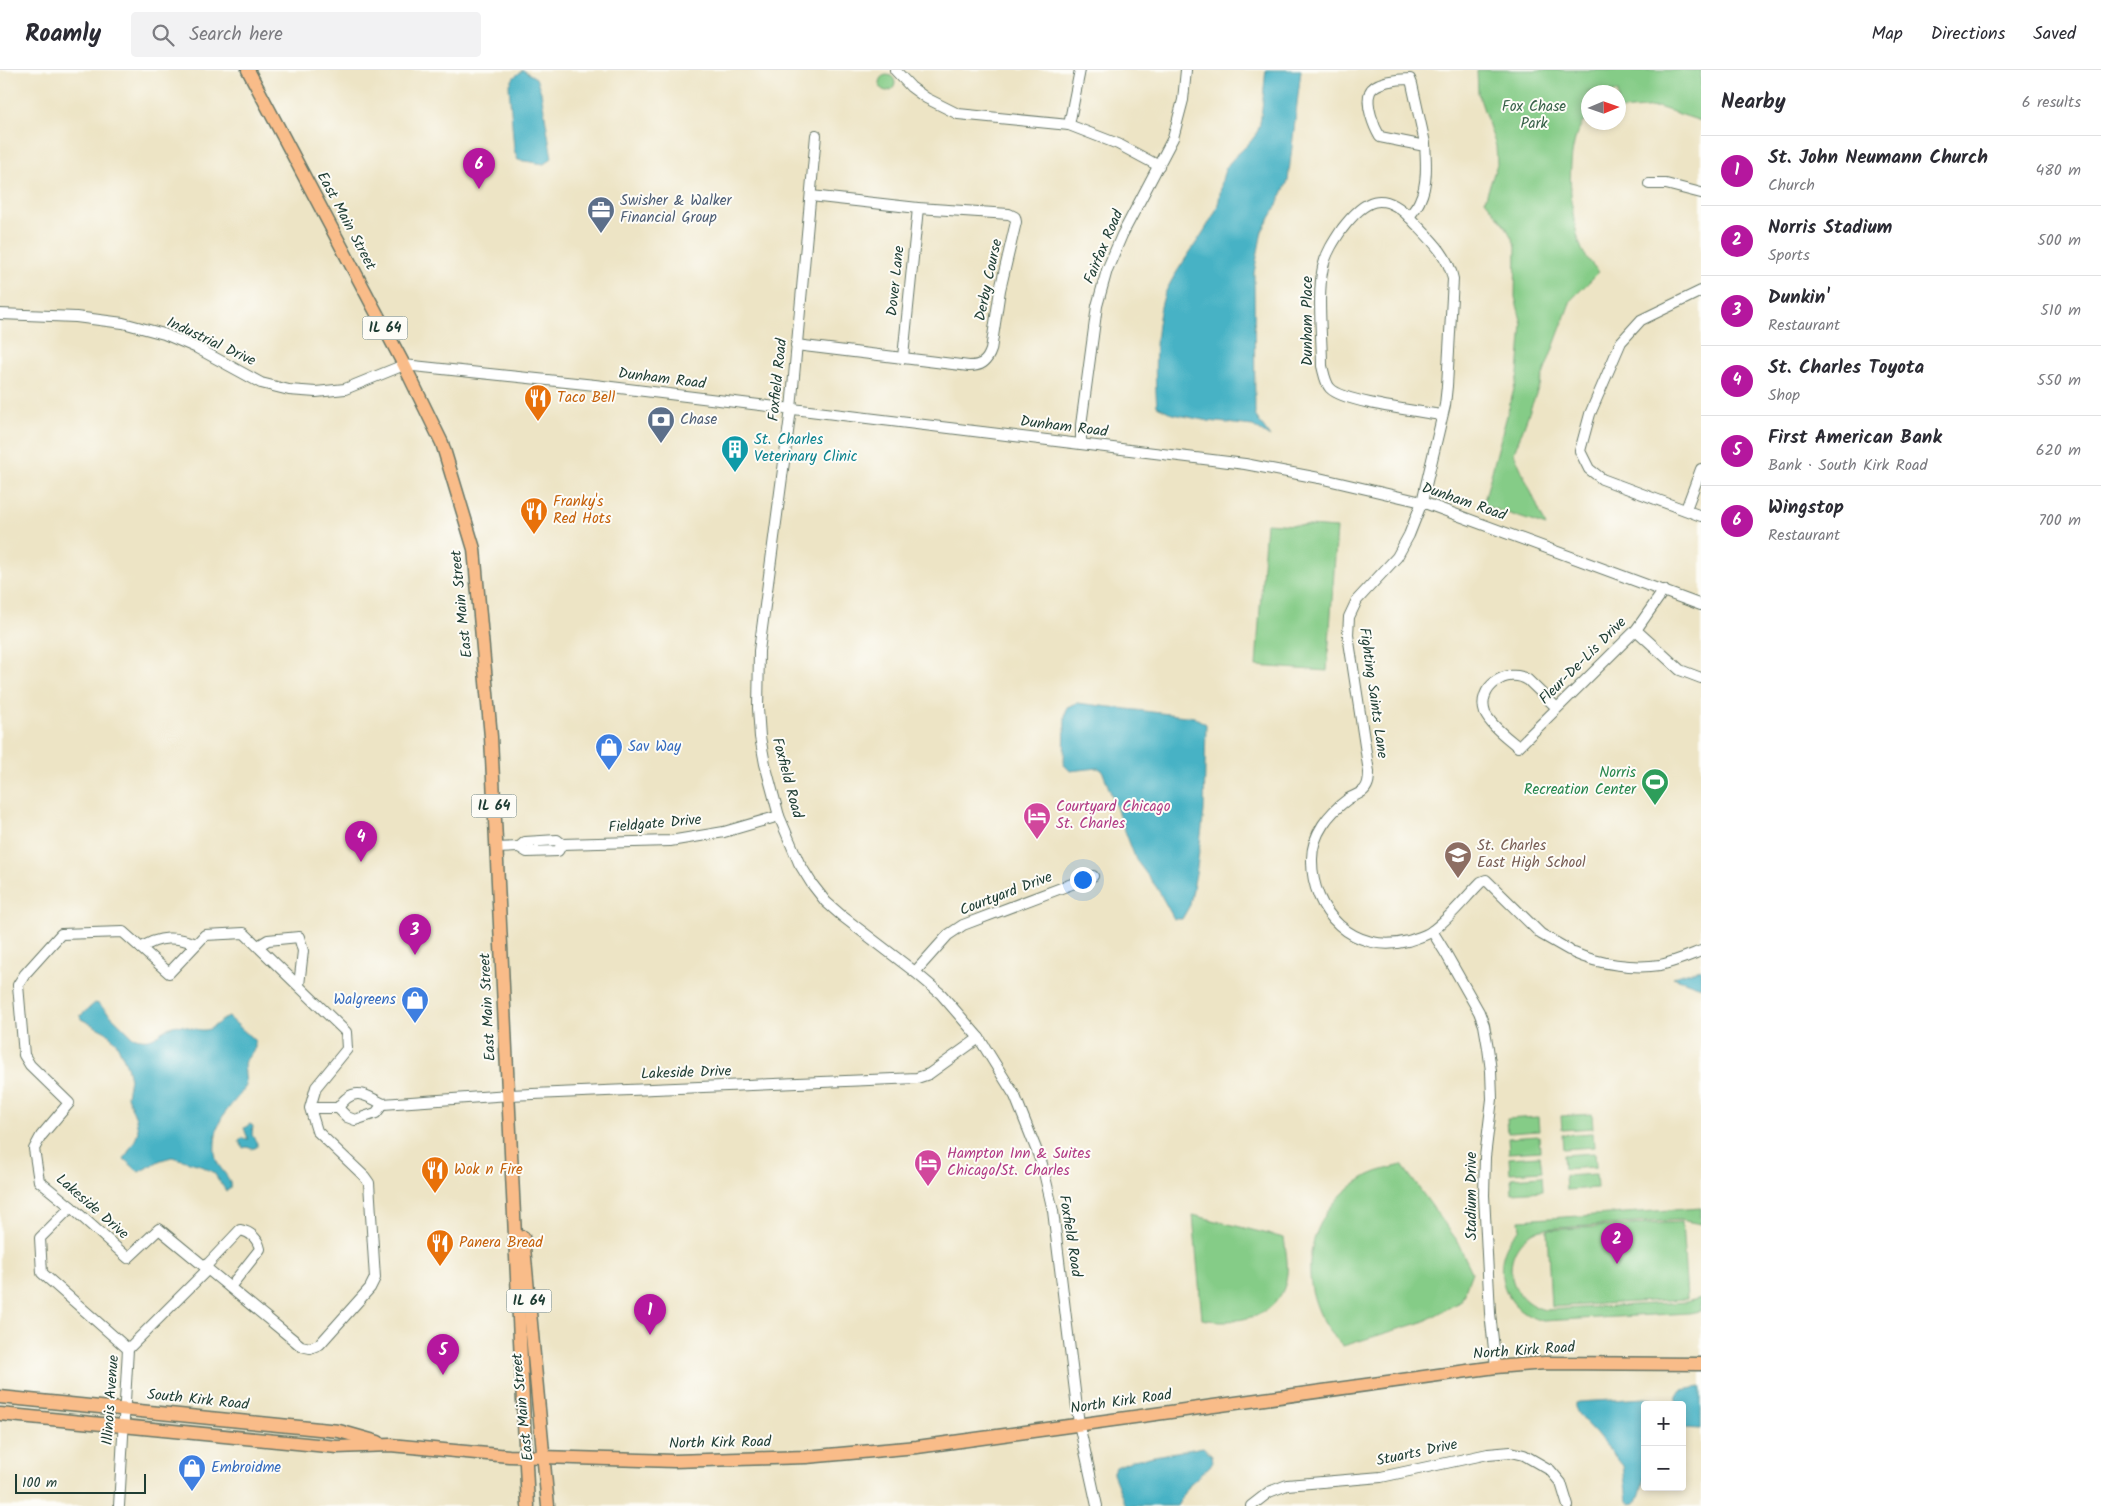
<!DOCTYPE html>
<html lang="en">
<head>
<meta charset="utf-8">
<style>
	:root { --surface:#fff; --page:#f2f2f3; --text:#2b2b33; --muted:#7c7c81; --line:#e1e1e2; --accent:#b5179e }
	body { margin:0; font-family:Kalam,sans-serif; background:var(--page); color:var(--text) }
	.controls { position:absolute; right:15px; bottom:15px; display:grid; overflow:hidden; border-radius:5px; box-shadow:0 2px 8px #0003 }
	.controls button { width:45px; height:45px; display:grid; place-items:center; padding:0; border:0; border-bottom:1px solid var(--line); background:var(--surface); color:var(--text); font:25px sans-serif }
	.compass { position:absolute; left:1581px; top:15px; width:45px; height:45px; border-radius:50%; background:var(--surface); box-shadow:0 2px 8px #0003; rotate:88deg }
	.scale { position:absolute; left:15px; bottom:12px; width:131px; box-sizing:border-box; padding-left:5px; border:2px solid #1f3d34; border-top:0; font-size:14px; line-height:18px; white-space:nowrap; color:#1f3d34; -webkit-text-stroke:4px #fdfcf7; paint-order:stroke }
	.you { position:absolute; left:1082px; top:809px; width:18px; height:18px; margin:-12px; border:4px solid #fff; border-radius:50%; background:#1a73e8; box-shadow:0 0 0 8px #1a73e833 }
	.badge { display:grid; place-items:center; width:32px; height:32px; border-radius:50%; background:var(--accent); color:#fff; font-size:16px; font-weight:700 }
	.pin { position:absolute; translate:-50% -41px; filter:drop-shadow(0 1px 2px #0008) }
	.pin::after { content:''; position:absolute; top:26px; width:18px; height:15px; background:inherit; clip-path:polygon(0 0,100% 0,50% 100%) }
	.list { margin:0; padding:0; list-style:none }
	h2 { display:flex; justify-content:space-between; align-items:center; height:65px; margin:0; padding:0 20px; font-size:21px }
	h2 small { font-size:16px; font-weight:400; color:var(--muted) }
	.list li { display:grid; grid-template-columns:32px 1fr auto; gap:15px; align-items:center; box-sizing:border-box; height:70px; padding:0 20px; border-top:1px solid var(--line) }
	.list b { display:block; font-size:19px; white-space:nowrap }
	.list p { margin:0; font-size:16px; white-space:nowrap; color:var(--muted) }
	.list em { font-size:16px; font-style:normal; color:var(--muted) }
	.icon { flex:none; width:28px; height:28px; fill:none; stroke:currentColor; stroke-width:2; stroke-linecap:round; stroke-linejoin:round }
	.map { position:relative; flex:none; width:1701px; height:1436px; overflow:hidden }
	header { display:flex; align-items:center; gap:30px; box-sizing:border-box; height:70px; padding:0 25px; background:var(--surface); border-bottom:1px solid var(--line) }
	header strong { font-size:24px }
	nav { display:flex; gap:28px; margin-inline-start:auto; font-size:18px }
	.search { width:350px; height:45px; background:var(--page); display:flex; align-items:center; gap:12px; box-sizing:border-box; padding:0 18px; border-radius:5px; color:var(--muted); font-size:19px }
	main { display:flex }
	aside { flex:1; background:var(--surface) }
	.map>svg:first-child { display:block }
	.green { fill:#85cc87; stroke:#52845e }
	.water { fill:#47b2c5; stroke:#33787c }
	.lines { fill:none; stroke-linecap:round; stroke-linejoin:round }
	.minor-casing { stroke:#677767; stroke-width:12 }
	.major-casing { stroke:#677767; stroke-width:15 }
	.minor { stroke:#fff; stroke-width:10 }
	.major { stroke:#f9bc89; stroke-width:12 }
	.labels { text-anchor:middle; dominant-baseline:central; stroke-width:4; stroke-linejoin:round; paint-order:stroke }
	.shield { fill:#fdfcf7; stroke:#62766e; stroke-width:1 }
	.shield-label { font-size:14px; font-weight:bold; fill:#1f3d34 }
	.park-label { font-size:15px; fill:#386149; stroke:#fdfcf7 }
	.service-label { font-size:15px; fill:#4e5e75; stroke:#fdfcf7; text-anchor:start }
	.street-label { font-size:15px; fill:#1f3d34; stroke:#fdfcf7 }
	.food-label { font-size:15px; fill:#c56008; stroke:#fdfcf7; text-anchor:start }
	.culture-label { font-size:15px; fill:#0d838f; stroke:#fdfcf7; text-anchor:start }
	.shop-label { font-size:15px; fill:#366cbe; stroke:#fdfcf7; text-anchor:start }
	.leisure-label { font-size:15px; fill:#27864d; stroke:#fdfcf7; text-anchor:end }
	.hotel-label { font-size:15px; fill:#b23c85; stroke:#fdfcf7; text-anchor:start }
	.education-label { font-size:15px; fill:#785e54; stroke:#fdfcf7; text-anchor:start }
</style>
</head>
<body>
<header>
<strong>Roamly</strong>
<div class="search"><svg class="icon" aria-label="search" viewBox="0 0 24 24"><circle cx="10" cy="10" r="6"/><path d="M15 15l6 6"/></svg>Search here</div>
<nav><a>Map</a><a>Directions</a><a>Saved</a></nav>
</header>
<main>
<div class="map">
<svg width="1701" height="1436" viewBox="0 0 1701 1436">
	<rect width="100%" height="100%" fill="#fdfcf7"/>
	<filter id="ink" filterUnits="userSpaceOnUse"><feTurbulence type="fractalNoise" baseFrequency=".02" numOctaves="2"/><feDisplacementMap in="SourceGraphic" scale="10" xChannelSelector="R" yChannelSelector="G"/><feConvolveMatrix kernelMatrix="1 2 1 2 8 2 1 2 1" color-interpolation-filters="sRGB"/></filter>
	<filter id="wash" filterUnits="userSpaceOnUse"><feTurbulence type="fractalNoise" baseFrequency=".0096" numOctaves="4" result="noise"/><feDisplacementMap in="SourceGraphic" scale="20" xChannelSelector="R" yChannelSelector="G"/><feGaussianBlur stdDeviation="1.12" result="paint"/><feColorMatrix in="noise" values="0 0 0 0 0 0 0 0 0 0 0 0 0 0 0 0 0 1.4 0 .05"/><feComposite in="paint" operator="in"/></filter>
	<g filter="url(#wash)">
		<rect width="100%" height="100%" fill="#ede4c5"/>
		<g class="green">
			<path d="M1477,0H1701V51L1658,37L1619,40L1618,22H1588V47C1585,51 1581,54 1579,59C1565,87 1570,148 1581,177C1584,186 1593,195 1599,202L1571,230L1514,383L1546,456L1483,435L1518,304L1522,254L1515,227L1516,176L1506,157L1485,130L1497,94L1496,76L1478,23Z"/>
			<circle cx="887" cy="13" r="8"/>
			<polygon points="1266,453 1337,458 1327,601 1256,596"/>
			<polygon points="1592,1044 1593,1058 1562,1060 1561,1046"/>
			<polygon points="1538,1047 1539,1061 1508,1063 1507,1049"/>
			<polygon points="1593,1063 1594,1077 1563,1079 1562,1065"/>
			<polygon points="1539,1066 1540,1081 1509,1083 1508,1068"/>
			<polygon points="1595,1083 1596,1097 1564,1099 1563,1085"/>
			<polygon points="1540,1086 1542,1101 1510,1103 1509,1088"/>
			<path d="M1402,1095L1456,1169L1472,1202L1461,1231L1425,1251L1343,1276C1335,1267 1327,1259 1322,1248C1294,1193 1316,1133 1369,1105C1379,1100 1391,1098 1402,1095Z"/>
			<polygon points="1596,1104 1597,1118 1566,1120 1565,1106"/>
			<polygon points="1542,1106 1543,1121 1512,1123 1511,1108"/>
			<path d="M1701,1138V1154L1680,1150L1541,1159C1499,1174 1502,1229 1545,1240L1686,1232L1701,1228V1241L1689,1243L1543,1251C1500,1241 1487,1188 1520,1159L1519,1150Z"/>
			<path d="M1193,1145L1284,1168C1286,1182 1289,1197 1286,1211C1278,1249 1233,1255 1202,1249Z"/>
			<polygon points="1682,1152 1687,1229 1551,1237 1547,1160"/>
		</g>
		<g class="water">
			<polygon points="523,0 536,8 541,22 552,88 544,94 518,90 514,80 509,16 514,7"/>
			<path d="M1266,0H1301L1288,111L1273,143L1262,161L1254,203L1255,345L1270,367L1253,356L1208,351L1173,344L1157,336C1154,307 1154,245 1167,219C1181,192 1201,169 1215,142C1222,128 1219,112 1226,98C1234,84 1252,75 1258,60C1262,51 1264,13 1266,0Z"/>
			<polygon points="1077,633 1194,647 1206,654 1204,741 1197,798 1190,835 1182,849 1174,849 1157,818 1136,790 1102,700 1098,698 1070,701 1064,695 1065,646 1067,637"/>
			<polygon points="1701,899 1701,917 1673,907"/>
			<path d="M95,933L99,934L133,967C156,975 158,960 173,956C183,953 195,961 205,960C214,959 220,949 229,947L255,971V978L244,993L246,1016C239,1028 224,1040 219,1054C215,1064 213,1082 217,1092C221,1101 233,1109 230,1119L226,1121L214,1103L200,1095L172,1087L161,1090L139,1102L124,1089L135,1070L138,1061L136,1049L127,1026L130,1009L127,996L116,972L106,962L81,949L80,946Z"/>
			<polygon points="250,1054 253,1056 252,1065 257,1073 257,1077 252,1079 247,1077 243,1078 239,1071 242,1068 248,1069 244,1058"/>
			<polygon points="1701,1317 1701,1359 1682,1358 1682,1335 1676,1335 1677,1326 1681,1320"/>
			<path d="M1645,1328L1652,1329L1656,1335H1645C1645,1360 1649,1412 1636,1433L1631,1434L1627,1431L1623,1396L1596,1363L1578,1344L1575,1337V1333L1578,1332Z"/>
			<polygon points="1203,1377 1212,1385 1213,1391 1210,1396 1191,1413 1177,1436 1126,1436 1113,1404 1116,1397 1133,1390"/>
		</g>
	</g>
	<g filter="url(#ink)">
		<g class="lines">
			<g class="minor-casing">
				<g id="minor">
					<polyline points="895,0 911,17 926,28 958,44 1069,55 1118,74 1159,96"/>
					<polyline points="1069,55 1080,0"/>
					<polyline points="816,65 791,339 759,581 758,638 760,667 765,694 779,746 799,793 812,814 826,832 842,846 915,902 941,924 979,968 1015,1026 1042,1094 1053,1141 1079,1354 1097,1436"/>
					<polyline points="1649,114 1666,114 1701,123"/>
					<path d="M1409,147C1413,141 1418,136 1420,130C1428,114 1426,90 1425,73L1412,14L1410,9C1399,9 1375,11 1370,22C1365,34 1374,57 1380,67L1425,76"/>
					<polyline points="1701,221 1641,250 1621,272 1590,344 1580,381 1589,399 1602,409 1701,446"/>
					<polyline points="0,244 76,247 123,253 164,264 197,278 261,313 289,320 316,322 345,319 404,295 595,315 1245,394 1319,408 1422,432 1701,535"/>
					<path d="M796,275L969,296C981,296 987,292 991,280L1000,220L1016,152L1015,147L1009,144L918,138L811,126"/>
					<polyline points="903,287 918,138"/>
					<path d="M1441,345C1419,341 1344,333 1330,318C1325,312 1324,303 1322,296C1322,266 1317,225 1323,197C1326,183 1334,171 1342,159C1364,130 1383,118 1412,150C1429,168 1448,184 1453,209L1447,316L1445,335L1422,432L1409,465L1397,487L1357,530L1349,547L1348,565L1369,702C1369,708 1369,715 1364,720C1360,724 1353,726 1348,729C1329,743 1312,764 1312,789C1311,842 1354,885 1408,871C1416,868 1426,866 1432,861C1450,848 1465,828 1481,812L1486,810L1541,864L1569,880"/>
					<polyline points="1081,374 1081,355 1097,236 1107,200 1122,165 1173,68 1183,30 1186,0"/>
					<polyline points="1686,439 1701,399"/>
					<polyline points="1636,560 1680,600 1701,608"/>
					<path d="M1557,638L1528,610C1507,596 1476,618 1485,643C1491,656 1508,668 1518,677L1636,560L1664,520"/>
					<polyline points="519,777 527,782 558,781 562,774"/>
					<polyline points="496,778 519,777 525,772 557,770 562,774 670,771 724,762 779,746"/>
					<polyline points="1432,861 1445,882 1479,942 1484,955 1488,978 1491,1001 1492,1029 1485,1087 1484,1125 1490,1243 1496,1297"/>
					<polyline points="258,876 268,870 299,867 303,881 299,915"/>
					<path d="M141,878C159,866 176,866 196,874"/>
					<path d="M1574,883C1598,894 1634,899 1660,895C1674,892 1688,886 1701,881"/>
					<polyline points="915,902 948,865 963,855 1093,806"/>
					<polyline points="310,1038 316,1017 347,979 346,962 244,863 205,865 169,903 123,862 61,864 25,904 18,915 24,985 30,995 69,1033 41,1066 34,1079 39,1111 71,1137 128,1188 159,1159 301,1276 310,1278 320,1274 370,1218 375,1208 369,1113 364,1106 317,1061 310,1038 338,1038 347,1047 355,1050 376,1043 383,1034"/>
					<path d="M338,1038C352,1017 363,1023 383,1034L509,1025L917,1008L929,1004L979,968"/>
					<polyline points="71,1137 40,1168 42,1203 128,1279"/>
					<path d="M205,1197L240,1160C251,1162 258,1169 260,1179L230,1217"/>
					<polyline points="119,1436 128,1279 208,1199"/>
					<polyline points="1251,1436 1269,1422 1287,1415 1381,1407 1488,1384 1511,1382 1524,1385 1550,1400 1561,1413 1568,1436"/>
				</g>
			</g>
			<g class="major-casing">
				<g id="major">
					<polyline points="248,0 404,295 442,373 474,479 491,667 528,1436"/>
					<polyline points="523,1167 548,1436"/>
					<polyline points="0,1327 339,1361 378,1372"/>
					<polyline points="0,1344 337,1377 390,1375 509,1386 674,1391 806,1387 917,1377 1496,1297 1545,1293 1701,1294"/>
				</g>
			</g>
			<use href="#minor" class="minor"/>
			<use href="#major" class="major"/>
		</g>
	</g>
	<defs>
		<g id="office-pin" transform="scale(1.4375)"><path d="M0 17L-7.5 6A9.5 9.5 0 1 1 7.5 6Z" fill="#5c6f8a" stroke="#fdfcf7"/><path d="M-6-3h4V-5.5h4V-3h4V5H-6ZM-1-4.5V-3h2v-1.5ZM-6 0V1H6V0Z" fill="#fff"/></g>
		<g id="restaurant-pin" transform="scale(1.4375)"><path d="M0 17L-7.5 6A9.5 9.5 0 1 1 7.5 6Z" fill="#e8710a" stroke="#fdfcf7"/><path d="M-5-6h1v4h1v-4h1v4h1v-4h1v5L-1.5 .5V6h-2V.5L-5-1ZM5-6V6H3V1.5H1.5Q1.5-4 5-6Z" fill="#fff"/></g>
		<g id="bank-pin" transform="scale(1.4375)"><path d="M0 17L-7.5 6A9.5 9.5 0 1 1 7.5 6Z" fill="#5c6f8a" stroke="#fdfcf7"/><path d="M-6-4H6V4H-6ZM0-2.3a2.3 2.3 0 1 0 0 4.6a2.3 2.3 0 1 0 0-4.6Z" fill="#fff"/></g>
		<g id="building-pin" transform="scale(1.4375)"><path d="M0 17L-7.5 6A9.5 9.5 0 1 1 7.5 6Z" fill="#0f9aa8" stroke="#fdfcf7"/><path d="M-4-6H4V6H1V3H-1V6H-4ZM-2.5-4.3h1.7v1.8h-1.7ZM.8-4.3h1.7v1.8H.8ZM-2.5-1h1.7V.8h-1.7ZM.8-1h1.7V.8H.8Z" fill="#fff"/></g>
		<g id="shop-pin" transform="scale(1.4375)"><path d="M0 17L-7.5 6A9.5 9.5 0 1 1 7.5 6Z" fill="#3f7fe0" stroke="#fdfcf7"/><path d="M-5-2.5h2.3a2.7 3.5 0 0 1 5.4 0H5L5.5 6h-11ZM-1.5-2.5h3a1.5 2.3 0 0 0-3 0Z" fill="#fff"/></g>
		<g id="stadium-pin" transform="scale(1.4375)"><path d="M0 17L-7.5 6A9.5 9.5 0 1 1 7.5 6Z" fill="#2e9e5b" stroke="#fdfcf7"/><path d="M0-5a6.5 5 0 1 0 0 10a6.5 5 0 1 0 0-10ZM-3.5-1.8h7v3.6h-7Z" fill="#fff"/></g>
		<g id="hotel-pin" transform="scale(1.4375)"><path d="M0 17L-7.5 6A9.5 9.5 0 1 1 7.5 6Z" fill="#d1479c" stroke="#fdfcf7"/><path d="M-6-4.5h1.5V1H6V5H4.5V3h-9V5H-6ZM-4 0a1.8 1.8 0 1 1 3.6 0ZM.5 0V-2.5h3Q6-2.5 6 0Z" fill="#fff"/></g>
		<g id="school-pin" transform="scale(1.4375)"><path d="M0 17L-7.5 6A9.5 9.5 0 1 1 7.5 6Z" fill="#8d6e63" stroke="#fdfcf7"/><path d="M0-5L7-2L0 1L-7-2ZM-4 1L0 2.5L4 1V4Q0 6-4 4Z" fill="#fff"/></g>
	</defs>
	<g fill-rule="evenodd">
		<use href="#office-pin" x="601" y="140"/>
		<use href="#restaurant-pin" x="538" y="328"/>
		<use href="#bank-pin" x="661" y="350"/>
		<use href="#building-pin" x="735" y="379"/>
		<use href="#restaurant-pin" x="534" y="441"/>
		<use href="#shop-pin" x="609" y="677"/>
		<use href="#stadium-pin" x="1655" y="712"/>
		<use href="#hotel-pin" x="1037" y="746"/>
		<use href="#school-pin" x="1458" y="785"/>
		<use href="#shop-pin" x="415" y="930"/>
		<use href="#hotel-pin" x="928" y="1093"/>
		<use href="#restaurant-pin" x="435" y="1100"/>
		<use href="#restaurant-pin" x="440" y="1173"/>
		<use href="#shop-pin" x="192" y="1398"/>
	</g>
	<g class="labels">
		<g class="shield">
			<rect x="362.5" y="246.5" width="45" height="23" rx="4"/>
			<rect x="471.5" y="724.5" width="45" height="23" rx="4"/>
			<rect x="506.5" y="1219.5" width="45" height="23" rx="4"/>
		</g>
		<g class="shield-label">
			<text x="385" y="258">IL 64</text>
			<text x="494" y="736">IL 64</text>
			<text x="529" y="1231">IL 64</text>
		</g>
		<g class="park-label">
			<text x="1534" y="37">Fox Chase<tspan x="1534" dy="17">Park</tspan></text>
		</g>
		<g class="service-label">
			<text x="620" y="131">Swisher &amp; Walker<tspan x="620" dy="17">Financial Group</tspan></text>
			<text x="680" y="350">Chase</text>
		</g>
		<g class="street-label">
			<text transform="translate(346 151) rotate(62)">East Main Street</text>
			<text transform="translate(1104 177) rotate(-67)">Fairfax Road</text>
			<text transform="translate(989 210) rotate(-78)">Derby Course</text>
			<text transform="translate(896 211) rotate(-84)">Dover Lane</text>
			<text transform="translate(1308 251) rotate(-90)">Dunham Place</text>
			<text transform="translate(211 272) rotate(25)">Industrial Drive</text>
			<text transform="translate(662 309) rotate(7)">Dunham Road</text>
			<text transform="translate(778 310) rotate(-84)">Foxfield Road</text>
			<text transform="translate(1064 357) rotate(7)">Dunham Road</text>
			<text transform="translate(1464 432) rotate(19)">Dunham Road</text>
			<text transform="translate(462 534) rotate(-96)">East Main Street</text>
			<text transform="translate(1583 591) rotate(-45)">Fleur-De-Lis Drive</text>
			<text transform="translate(1373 623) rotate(82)">Fighting Saints Lane</text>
			<text transform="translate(787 708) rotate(75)">Foxfield Road</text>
			<text transform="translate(655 754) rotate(-5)">Fieldgate Drive</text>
			<text transform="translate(1006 824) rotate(-21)">Courtyard Drive</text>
			<text transform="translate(488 937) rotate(-93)">East Main Street</text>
			<text transform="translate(686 1003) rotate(-2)">Lakeside Drive</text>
			<text transform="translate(1472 1126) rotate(-90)">Stadium Drive</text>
			<text transform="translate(92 1137) rotate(41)">Lakeside Drive</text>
			<text transform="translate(1070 1166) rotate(81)">Foxfield Road</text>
			<text transform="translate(1524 1281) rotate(-4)">North Kirk Road</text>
			<text transform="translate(111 1330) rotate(-86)">Illinois Avenue</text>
			<text transform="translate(198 1330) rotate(6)">South Kirk Road</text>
			<text transform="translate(1121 1332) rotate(-8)">North Kirk Road</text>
			<text transform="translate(523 1337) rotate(-96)">East Main Street</text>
			<text transform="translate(720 1373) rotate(-1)">North Kirk Road</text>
			<text transform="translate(1417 1383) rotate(-12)">Stuarts Drive</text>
		</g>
		<g class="food-label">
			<text x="557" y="328">Taco Bell</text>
			<text x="553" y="432">Franky's<tspan x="553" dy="17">Red Hots</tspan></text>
			<text x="454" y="1100">Wok n Fire</text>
			<text x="459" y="1173">Panera Bread</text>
		</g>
		<g class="culture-label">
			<text x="754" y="370">St. Charles<tspan x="754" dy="17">Veterinary Clinic</tspan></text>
		</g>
		<g class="shop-label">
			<text x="628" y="677">Sav Way</text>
			<text x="396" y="930" text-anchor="end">Walgreens</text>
			<text x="211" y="1398">Embroidme</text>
		</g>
		<g class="leisure-label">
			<text x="1636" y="703">Norris<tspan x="1636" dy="17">Recreation Center</tspan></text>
		</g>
		<g class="hotel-label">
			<text x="1056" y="737">Courtyard Chicago<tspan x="1056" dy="17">St. Charles</tspan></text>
			<text x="947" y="1084">Hampton Inn &amp; Suites<tspan x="947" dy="17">Chicago/St. Charles</tspan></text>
		</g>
		<g class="education-label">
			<text x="1477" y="776">St. Charles<tspan x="1477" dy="17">East High School</tspan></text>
		</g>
	</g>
</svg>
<div class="controls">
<button>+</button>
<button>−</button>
</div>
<svg class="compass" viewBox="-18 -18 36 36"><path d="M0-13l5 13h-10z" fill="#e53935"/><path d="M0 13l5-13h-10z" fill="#7c7c81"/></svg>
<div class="scale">100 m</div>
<div class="you"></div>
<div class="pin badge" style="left:650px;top:1265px">1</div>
<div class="pin badge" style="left:1617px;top:1194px">2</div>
<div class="pin badge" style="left:415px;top:885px">3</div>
<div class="pin badge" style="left:361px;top:792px">4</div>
<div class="pin badge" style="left:443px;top:1305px">5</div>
<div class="pin badge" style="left:479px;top:119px">6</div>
</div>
<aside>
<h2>Nearby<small>6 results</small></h2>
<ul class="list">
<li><span class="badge">1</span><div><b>St. John Neumann Church</b><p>Church</p></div><em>480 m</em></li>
<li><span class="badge">2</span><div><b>Norris Stadium</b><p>Sports</p></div><em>500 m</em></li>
<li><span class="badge">3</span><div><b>Dunkin'</b><p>Restaurant</p></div><em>510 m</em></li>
<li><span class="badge">4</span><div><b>St. Charles Toyota</b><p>Shop</p></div><em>550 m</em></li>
<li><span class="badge">5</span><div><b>First American Bank</b><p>Bank · South Kirk Road</p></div><em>620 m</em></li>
<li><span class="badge">6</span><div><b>Wingstop</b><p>Restaurant</p></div><em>700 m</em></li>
</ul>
</aside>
</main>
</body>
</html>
